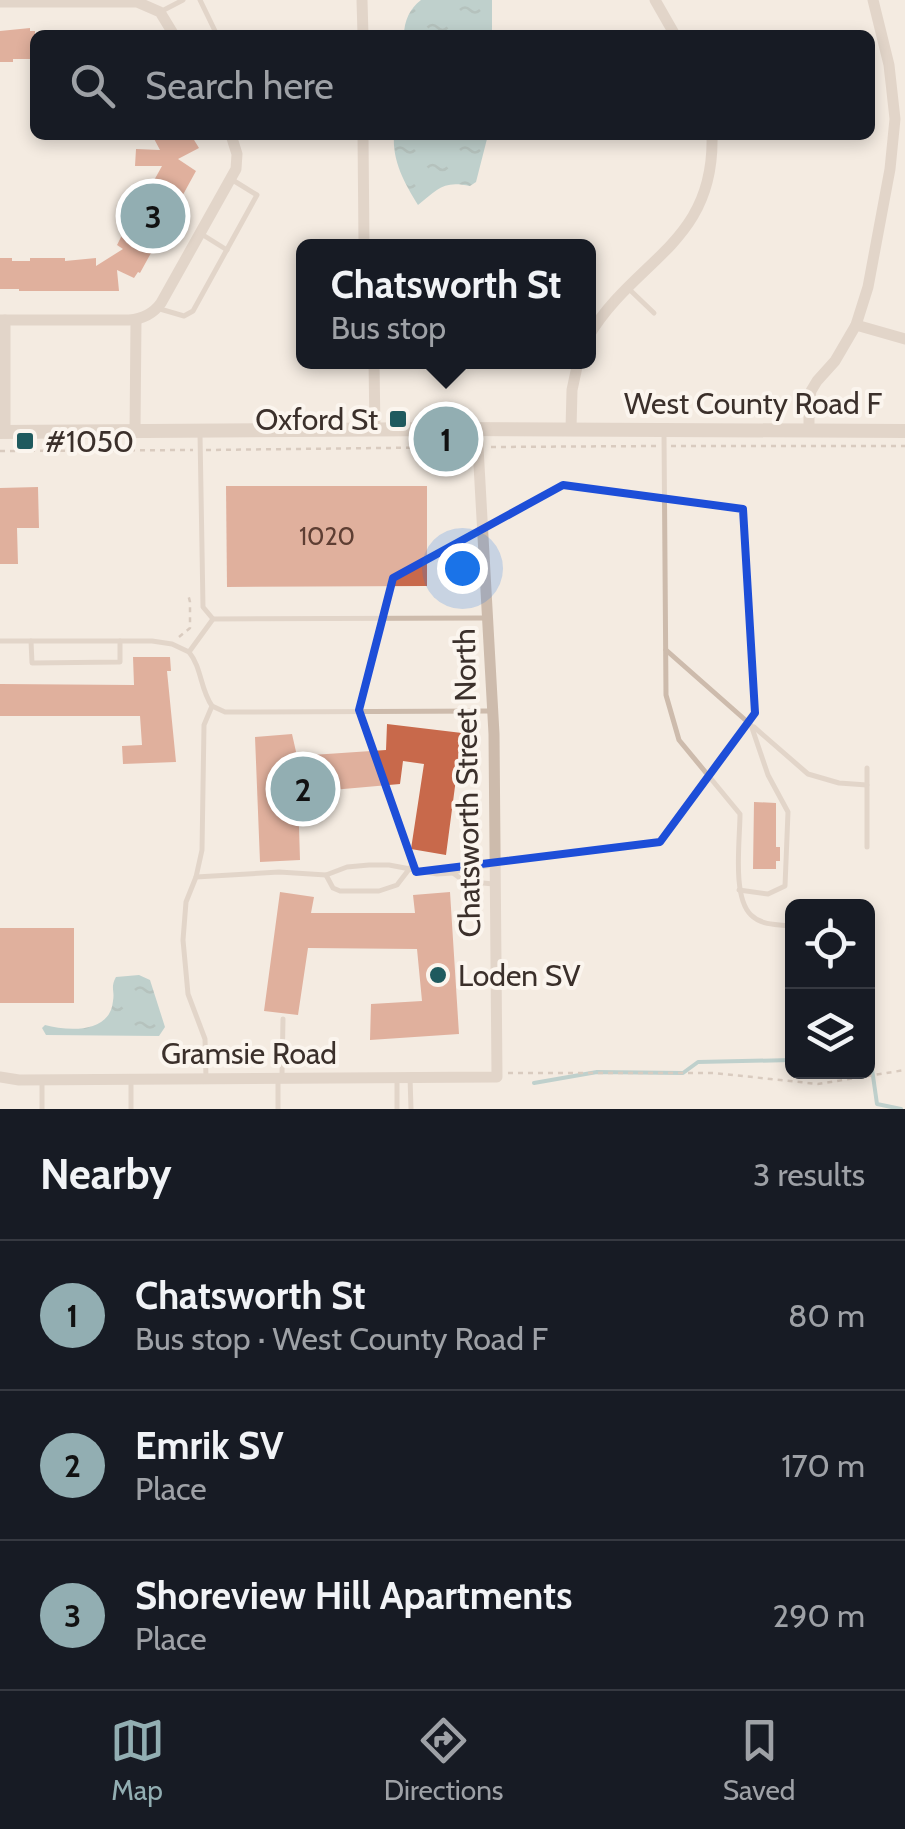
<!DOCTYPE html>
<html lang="en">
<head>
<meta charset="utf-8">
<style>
	:root { --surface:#171b24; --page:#242831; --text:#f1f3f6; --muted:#9ea1a6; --line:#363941; --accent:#92aeb2 }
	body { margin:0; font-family:Cabin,sans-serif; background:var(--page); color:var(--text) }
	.controls { position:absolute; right:30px; bottom:30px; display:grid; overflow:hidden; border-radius:15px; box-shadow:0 5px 15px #0003 }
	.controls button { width:90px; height:90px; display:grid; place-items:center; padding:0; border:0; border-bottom:2px solid var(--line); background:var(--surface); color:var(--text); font:50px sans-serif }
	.you { position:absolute; left:462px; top:568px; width:35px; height:35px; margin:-25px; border:8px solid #fff; border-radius:50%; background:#1a73e8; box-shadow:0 0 0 15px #1a73e833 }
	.badge { display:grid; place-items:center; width:65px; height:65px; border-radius:50%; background:var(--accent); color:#111; font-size:32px; font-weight:700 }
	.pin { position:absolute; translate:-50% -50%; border:5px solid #fff; box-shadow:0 2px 10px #0006 }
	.popup { position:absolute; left:296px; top:239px; width:300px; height:130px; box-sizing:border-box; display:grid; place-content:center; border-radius:15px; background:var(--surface); filter:drop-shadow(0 2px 8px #0005); font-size:32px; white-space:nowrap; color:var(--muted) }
	.popup b { font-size:38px; color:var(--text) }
	.popup::after { content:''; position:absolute; left:50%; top:100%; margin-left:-20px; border:20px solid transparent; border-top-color:var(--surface) }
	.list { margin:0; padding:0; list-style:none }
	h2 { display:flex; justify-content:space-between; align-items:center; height:130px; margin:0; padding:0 40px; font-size:42px }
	h2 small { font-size:32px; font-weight:400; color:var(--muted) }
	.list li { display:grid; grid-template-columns:65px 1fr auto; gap:30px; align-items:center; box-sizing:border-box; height:150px; padding:0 40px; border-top:2px solid var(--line) }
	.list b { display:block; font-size:38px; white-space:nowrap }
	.list p { margin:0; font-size:32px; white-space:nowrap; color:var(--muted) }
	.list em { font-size:32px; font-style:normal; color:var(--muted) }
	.icon { flex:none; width:55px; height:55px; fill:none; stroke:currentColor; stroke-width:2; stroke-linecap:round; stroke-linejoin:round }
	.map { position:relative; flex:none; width:905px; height:1109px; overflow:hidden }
	.search { position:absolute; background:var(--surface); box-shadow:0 5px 15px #0003; left:30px; right:30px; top:30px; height:110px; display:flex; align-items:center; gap:25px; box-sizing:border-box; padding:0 35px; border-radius:15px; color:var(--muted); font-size:38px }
	.sheet { height:580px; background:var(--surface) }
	nav { display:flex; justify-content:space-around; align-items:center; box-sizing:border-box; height:140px; border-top:2px solid var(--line); background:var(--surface); font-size:28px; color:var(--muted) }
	nav a { display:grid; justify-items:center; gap:5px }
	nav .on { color:var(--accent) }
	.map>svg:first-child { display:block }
	.water { fill:url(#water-ripples) }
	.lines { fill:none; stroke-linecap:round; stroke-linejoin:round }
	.stream { stroke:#7fb0b2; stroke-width:4 }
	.building { fill:#c8694b }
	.path { stroke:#b9a596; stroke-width:2.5; stroke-dasharray:5 5; stroke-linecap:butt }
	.service { stroke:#cdbbac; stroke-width:5 }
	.minor { stroke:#cdbbac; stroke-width:11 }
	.tertiary { stroke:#cdbbac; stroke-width:14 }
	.marked { fill:none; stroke:#1d4ed8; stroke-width:8; stroke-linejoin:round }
	.poi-dot { fill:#1f5a5e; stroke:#fbf5ee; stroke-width:4 }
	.labels { text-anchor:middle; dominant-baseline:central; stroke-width:8; stroke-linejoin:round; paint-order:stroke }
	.number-label { font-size:25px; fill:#5e3e33 }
	.street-label { font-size:30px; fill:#3b302b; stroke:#fbf5ee }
	.poi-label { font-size:30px; fill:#3b302b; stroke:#fbf5ee; text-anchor:start }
</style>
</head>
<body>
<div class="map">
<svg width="905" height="1109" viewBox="0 0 905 1109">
	<defs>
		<pattern id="water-ripples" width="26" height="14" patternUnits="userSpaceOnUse" patternTransform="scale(2.5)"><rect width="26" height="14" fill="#7fb0b2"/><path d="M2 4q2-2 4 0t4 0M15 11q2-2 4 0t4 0" fill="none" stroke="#699091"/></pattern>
	</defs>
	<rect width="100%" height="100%" fill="#f4ebe1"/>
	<g class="water">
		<path d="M421,0H492V35H404C404,21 410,8 421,0Z"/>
		<path d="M394,135H488L476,182L470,186C443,180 438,189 418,205C405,184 392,161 394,135Z"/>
		<path d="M139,975L150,980L165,1027L159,1036L46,1035L42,1028L45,1025C68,1031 110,1034 113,1001C115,990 110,988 116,977Z"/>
	</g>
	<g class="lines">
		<g class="stream">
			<polyline points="868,1062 871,1062 877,1104 901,1109"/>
			<polyline points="534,1083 597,1072 683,1073 698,1062 792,1060"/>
		</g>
	</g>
	<g class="building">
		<polygon points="30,28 30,31 35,31 35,59 13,59 13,62 0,62 0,31"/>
		<polygon points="152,135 191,135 199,148 178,159 196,171 140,273 138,272 134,278 117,270 119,291 19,291 19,289 0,289 0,258 12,258 12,261 30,261 30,258 65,258 65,261 96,258 96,266 123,249 117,245 122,235 125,237 135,219 133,217 143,198 146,200 154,186 152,184 162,166 135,166 136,149 160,150"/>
		<polygon points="226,486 427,486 427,586 227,587"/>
		<polygon points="38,487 39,528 17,528 18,564 0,564 0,488"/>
		<polygon points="133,657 170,657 171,671 167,671 176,762 123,764 122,746 142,745 140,716 0,716 0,684 134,685"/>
		<polygon points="387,724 462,733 446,855 411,849 424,764 403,761 400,784 298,793 300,860 260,862 255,737 292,734 297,756 386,750"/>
		<polygon points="754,802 776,803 776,847 780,847 780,861 776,861 776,869 753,869"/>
		<polygon points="280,892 314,897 311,913 415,913 413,895 450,892 459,1034 370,1040 371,1004 422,1001 417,949 308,948 298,1015 264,1011"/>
		<rect x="0" y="928" width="74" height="75"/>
	</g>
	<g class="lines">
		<g class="path">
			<polyline points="671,446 905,446"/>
			<polyline points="491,447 658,446"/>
			<polyline points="206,450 468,447"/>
			<polyline points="0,451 193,450"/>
			<polyline points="179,637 190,628 190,602 188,594"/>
			<polyline points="508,1073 714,1073 818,1084 905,1070"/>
		</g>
		<g class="service">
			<polyline points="200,0 217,35"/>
			<polyline points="160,12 183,0"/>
			<polyline points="203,235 227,250"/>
			<polyline points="630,290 654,313"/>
			<polyline points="160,309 184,316 193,311 257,195 231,179"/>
			<path d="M664,433L666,695L679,740L740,814C740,840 732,897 751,915C761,925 775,924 788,926"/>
			<polyline points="200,434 203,607 213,619"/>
			<polyline points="0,641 152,641 172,644 189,652"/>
			<polyline points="31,641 32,663 120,662 120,641"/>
			<polyline points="666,650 751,725 768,775 788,812 785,886 768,894 739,890"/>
			<polyline points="212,706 225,712 490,711"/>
			<polyline points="754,727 808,774 839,783 867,785"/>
			<polyline points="867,847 867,768"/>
			<polyline points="453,873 464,881 493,884"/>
			<polyline points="326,875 333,888 340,891 379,891 397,885 410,868"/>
			<polyline points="196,877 279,872 326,875 347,867 369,865 389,865 437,874 453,873 463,869 494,865"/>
			<polyline points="282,1075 283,1019"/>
			<polyline points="410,1077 411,1109"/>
			<path d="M206,1078L205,1039L188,994L183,940L186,902L196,877L202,850L204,725L212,706C200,689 202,668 189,652L213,619L485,618"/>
			<polyline points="278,1078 278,1109"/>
			<polyline points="397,1080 397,1109"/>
			<polyline points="131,1081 131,1109"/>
			<polyline points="42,1082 42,1109"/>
		</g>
		<g class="minor">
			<polyline points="362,0 363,35"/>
			<polyline points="655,0 675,35"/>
			<polyline points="0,2 137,2 160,12 174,35"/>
			<polyline points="363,135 364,246"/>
			<path d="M0,320H129C143,319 153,314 161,303L236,169L237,154L231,135"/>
			<polyline points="856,325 905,339"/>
			<path d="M588,337C635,258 715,244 712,135"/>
			<polyline points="374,362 375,430"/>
			<polyline points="571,429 572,390 578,362"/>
			<polyline points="809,431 809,402 811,391 817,381 835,361 856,325 868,287 890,169 895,119 889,65 873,0"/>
			<polyline points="5,432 5,320"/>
			<polyline points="135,432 136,320"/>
			<polyline points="0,1077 19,1080 497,1077 494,734 477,429"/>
		</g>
		<polyline class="tertiary" points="0,432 453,429 905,431"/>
	</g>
	<path d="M0 0H905V1109H0ZM563,485L743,509L755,713L660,842L416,872L359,710L393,578Z" fill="#f4ebe1" fill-opacity=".55" fill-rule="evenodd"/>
	<path class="marked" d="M563,485L743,509L755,713L660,842L416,872L359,710L393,578Z"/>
	<g class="poi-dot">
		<rect x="388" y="409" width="20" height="20" rx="5"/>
		<rect x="15" y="431" width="20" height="20" rx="5"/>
		<circle cx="438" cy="975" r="10"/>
	</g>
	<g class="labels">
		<g class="number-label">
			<text x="327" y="536">1020</text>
		</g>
		<g class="street-label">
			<text x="753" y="403">West County Road F</text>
			<text transform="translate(467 783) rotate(-91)">Chatsworth Street North</text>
			<text x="249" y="1053">Gramsie Road</text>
		</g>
		<g class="poi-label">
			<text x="378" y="419" text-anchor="end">Oxford St</text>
			<text x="45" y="441">#1050</text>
			<text x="458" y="975">Loden SV</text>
		</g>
	</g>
</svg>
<div class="controls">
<button><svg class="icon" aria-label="locate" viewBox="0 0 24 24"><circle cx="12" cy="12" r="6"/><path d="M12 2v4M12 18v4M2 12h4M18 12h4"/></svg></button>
<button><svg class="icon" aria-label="layers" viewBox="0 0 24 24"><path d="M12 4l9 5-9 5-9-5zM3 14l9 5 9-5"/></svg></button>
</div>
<div class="you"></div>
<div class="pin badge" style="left:446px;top:439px">1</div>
<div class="popup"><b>Chatsworth St</b>Bus stop</div>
<div class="pin badge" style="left:303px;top:789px">2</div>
<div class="pin badge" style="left:153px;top:216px">3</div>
<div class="search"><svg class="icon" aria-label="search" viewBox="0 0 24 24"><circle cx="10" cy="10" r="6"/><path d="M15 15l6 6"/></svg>Search here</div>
</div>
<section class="sheet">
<h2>Nearby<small>3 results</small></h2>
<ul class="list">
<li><span class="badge">1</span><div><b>Chatsworth St</b><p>Bus stop · West County Road F</p></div><em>80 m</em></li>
<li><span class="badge">2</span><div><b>Emrik SV</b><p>Place</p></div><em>170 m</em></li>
<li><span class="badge">3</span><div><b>Shoreview Hill Apartments</b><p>Place</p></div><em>290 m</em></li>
</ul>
</section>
<nav>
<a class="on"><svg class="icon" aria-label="map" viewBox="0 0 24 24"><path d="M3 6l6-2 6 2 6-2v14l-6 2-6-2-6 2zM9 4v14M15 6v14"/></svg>Map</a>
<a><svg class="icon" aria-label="directions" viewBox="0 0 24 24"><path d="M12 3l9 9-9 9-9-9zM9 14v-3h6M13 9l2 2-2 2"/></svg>Directions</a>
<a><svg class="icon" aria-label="saved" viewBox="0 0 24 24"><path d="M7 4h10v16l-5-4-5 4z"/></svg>Saved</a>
</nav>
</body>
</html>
